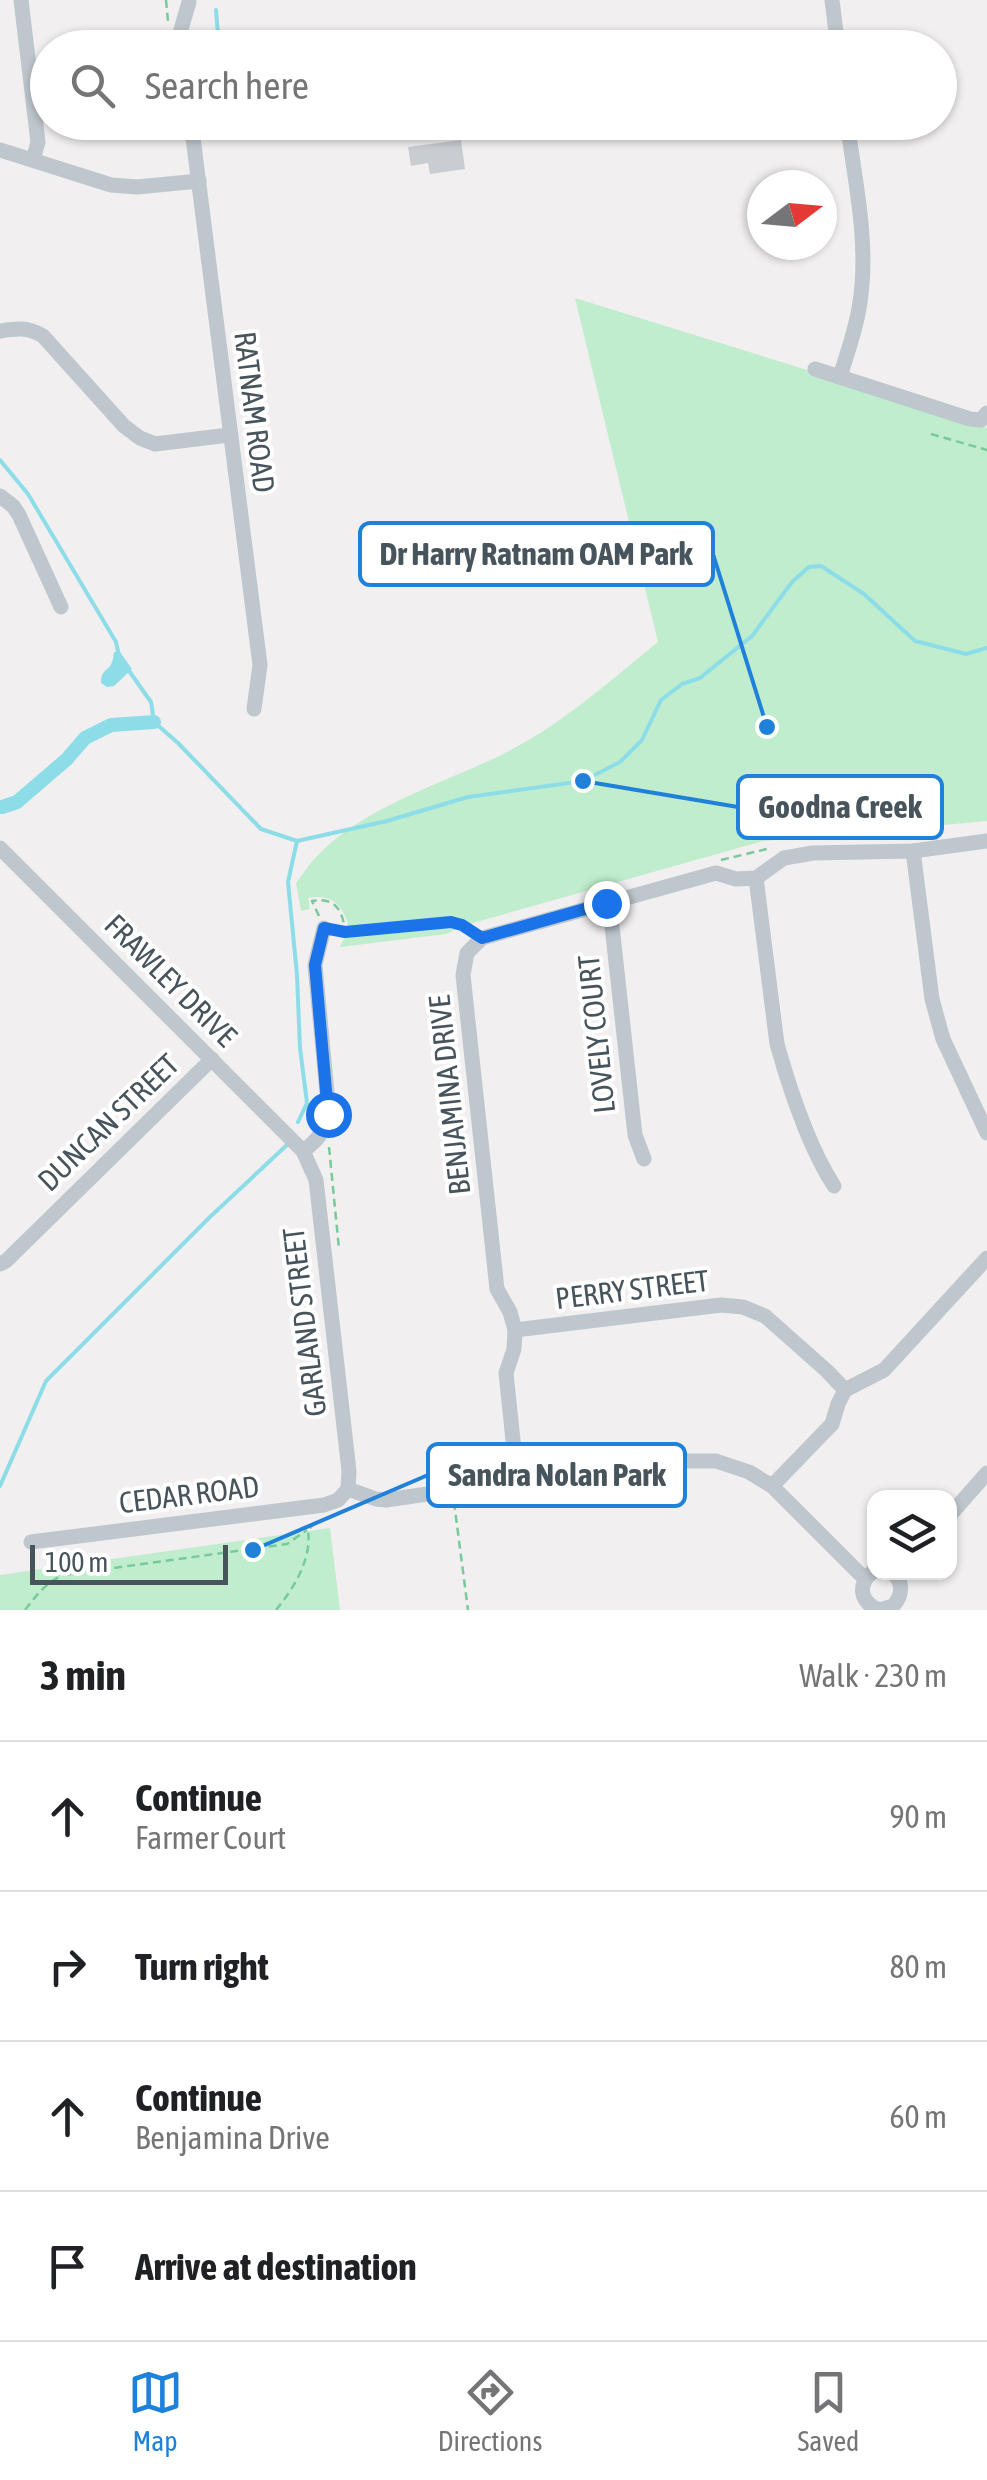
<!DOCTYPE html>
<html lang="en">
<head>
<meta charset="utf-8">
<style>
	:root { --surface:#fff; --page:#f2f2f2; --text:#202124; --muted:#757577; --line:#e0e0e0; --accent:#2081db }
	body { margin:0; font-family:"Asap Condensed",sans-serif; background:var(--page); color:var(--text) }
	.controls { position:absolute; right:30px; bottom:30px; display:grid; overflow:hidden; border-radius:20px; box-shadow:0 2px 8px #0004 }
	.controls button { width:90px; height:90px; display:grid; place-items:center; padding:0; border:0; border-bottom:2px solid var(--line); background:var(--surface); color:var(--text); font:50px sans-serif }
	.compass { position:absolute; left:747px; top:170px; width:90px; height:90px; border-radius:50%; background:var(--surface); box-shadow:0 2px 8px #0004; rotate:74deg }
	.scale { position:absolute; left:30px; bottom:25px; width:198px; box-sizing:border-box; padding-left:10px; border:5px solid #48545c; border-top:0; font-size:28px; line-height:35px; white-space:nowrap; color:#48545c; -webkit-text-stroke:8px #fff; paint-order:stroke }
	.stop { position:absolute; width:30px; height:30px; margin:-22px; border:8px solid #1a73e8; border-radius:50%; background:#fff }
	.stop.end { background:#1a73e8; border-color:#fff; box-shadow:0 2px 10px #0008 }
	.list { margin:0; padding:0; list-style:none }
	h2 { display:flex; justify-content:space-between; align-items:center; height:130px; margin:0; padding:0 40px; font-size:42px }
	h2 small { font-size:32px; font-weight:400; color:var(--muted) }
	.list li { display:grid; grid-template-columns:65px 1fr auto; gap:30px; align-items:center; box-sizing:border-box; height:150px; padding:0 40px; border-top:2px solid var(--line) }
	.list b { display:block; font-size:38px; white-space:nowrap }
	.list p { margin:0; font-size:32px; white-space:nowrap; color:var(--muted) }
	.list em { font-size:32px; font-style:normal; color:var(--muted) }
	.icon { flex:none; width:55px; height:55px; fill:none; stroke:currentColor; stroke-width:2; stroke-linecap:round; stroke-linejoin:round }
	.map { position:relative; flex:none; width:987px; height:1610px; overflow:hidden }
	.search { position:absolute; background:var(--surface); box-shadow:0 2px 8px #0004; left:30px; right:30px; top:30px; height:110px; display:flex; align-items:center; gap:25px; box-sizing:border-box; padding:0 35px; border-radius:55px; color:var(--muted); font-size:38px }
	.sheet { height:730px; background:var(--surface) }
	nav { display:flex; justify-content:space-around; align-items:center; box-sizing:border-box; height:140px; border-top:2px solid var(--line); background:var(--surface); font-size:28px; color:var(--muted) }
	nav a { display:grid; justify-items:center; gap:5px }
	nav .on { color:var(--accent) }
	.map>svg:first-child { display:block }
	.green { fill:#bfedcd }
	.water { fill:#8ddde9 }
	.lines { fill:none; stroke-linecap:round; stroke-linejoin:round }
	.stream { stroke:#8ddde9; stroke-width:4 }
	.canal { stroke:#8ddde9; stroke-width:14 }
	.building { fill:#c9ccd1 }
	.path { stroke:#78ca9b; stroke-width:2.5; stroke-dasharray:8 5; stroke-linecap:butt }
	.minor { stroke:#bec7cd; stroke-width:15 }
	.route { stroke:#1a73e8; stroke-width:12 }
	.labels { text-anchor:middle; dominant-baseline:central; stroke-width:8; stroke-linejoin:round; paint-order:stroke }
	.street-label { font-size:30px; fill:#48545c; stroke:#fff }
	.leader { fill:none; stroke:#2081db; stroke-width:4 }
	.callout-dot { fill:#2081db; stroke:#fff; stroke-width:4 }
	.callout { fill:#fff; stroke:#2081db; stroke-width:4 }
	.callout-label { font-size:32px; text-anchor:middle; font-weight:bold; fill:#48545c }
</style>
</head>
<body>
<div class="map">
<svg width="987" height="1610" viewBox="0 0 987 1610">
	<rect width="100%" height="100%" fill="#f1efef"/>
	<g class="green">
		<path d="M575,298L875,391L987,428V821L763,841L469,924L446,934L340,947L349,928C344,906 332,893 308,898L310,909L301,911L296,883C304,873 311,861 320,853C370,803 447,783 509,751C563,723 610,681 658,642Z"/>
		<polygon points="330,1528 340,1610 0,1610 0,1575"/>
	</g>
	<path class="water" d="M114,652H120L132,669L114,686L107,687L101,683C101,668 109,672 112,662C114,658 113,655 114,652Z"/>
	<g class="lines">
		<g class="stream">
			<polyline points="216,10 219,48"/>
			<polyline points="231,122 232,129"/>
			<polyline points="0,460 28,494 116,642 119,656"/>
			<polyline points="127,668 151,702 154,722 178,743 261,829 297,841 387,821 468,797 583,781 620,762 642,740 661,700 682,684 700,678 752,636 792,582 809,567 821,566 864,594 915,641 966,654 987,648"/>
			<polyline points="297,841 288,882 297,975 300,1048 307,1103 298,1122"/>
			<polyline points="0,1486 46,1381 211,1216 288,1144"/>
		</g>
		<polyline class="canal" points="2,807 17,802 67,759 85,738 111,725 154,722"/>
	</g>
	<polygon class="building" points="461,140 465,169 430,174 428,163 411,166 408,147"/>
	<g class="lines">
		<g class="path">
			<polyline points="166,0 168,21"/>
			<polyline points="931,434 987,450"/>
			<polyline points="899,836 931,833"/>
			<polyline points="721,860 771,848"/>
			<path d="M319,916L312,901C336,897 343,911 345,932"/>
			<polyline points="339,931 345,932 445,922 457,923 469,928"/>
			<polyline points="329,1147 339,1249"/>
			<polyline points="454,1502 468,1610"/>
			<path d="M25,1610C37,1595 45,1583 63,1575L287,1544L307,1530"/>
			<path d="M276,1610C294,1588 312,1559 308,1530L318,1520"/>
		</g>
		<g class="minor">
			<polyline points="21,0 38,142 33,160"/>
			<polyline points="832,0 838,48"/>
			<polyline points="182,48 180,33 189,2"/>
			<polyline points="191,122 260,665 254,709"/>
			<polyline points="0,150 111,185 137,187 199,181"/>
			<path d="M0,331C17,328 28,327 43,336L124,426L140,438L155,444L229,435"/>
			<polyline points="815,369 970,419 981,420 987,413"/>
			<path d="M840,377C847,353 857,327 860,302C869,243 855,181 847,122"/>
			<polyline points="0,496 13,506 19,515 61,607"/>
			<polyline points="0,848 303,1151 316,1180 349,1471 348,1489"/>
			<polyline points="913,851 932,999 943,1039 987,1133"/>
			<path d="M756,878L777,1044C790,1090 808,1146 834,1186"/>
			<polyline points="606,903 612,926 635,1135 644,1159"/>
			<path d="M303,1151C318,1140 324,1132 329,1114L315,965L324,928"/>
			<polyline points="0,1264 6,1261 212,1059"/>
			<polyline points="515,1330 721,1305 743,1307 765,1316 827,1371 845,1390"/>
			<polyline points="516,1469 506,1373 514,1349 515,1330 510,1312 497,1289 463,975 467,953 482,938 716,873 736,879 756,878 784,858 813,853 913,851 987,841"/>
			<polyline points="772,1486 832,1424 838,1404 845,1390 884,1370 987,1258"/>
			<path d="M348,1489L376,1499L386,1500L490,1485C512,1466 521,1466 547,1478L683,1461H716L749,1472L772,1486L865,1579"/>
			<polyline points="950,1515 987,1473"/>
			<polyline points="31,1542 324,1505 338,1500 348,1489"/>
			<path d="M874,1571C856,1583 860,1604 880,1610L893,1606C903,1595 904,1581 891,1572"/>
		</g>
	</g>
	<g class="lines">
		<polyline class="route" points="328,1114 315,965 324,928 345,932 451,922 462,925 482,938 606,903"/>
	</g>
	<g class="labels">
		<g class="street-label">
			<text transform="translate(255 412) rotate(83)">RATNAM ROAD</text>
			<text transform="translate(171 980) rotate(45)">FRAWLEY DRIVE</text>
			<text transform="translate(596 1034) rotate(-96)">LOVELY COURT</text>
			<text transform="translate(449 1095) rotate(-96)">BENJAMINA DRIVE</text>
			<text transform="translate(108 1122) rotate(-44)">DUNCAN STREET</text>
			<text transform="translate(632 1289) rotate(-7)">PERRY STREET</text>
			<text transform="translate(304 1322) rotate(-97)">GARLAND STREET</text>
			<text transform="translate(189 1494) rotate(-7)">CEDAR ROAD</text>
		</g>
	</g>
	<path class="leader" d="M767 727L713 554M583 781L738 807M253 1550L428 1475"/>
	<g class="callout-dot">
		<circle cx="767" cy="727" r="10"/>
		<circle cx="583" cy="781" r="10"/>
		<circle cx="253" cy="1550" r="10"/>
	</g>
	<g class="callout">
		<rect x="360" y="523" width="353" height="62" rx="10"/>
		<rect x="738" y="776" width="204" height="62" rx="10"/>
		<rect x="428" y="1444" width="257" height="62" rx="10"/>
	</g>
	<g class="callout-label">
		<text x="536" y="565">Dr Harry Ratnam OAM Park</text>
		<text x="840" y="818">Goodna Creek</text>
		<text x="557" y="1486">Sandra Nolan Park</text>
	</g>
</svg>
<div class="controls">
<button><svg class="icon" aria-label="layers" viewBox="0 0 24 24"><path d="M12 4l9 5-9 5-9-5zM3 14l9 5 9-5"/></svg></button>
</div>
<svg class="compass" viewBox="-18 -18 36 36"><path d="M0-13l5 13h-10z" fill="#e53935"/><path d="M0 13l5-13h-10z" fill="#757577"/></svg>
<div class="scale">100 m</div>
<div class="stop" style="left:328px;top:1114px"></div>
<div class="stop end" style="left:606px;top:903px"></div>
<div class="search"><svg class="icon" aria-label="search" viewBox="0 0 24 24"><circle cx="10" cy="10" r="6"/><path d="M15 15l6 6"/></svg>Search here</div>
</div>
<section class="sheet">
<h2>3 min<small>Walk · 230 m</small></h2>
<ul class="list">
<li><svg class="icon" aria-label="ahead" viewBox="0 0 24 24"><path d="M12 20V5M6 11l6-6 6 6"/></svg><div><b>Continue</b><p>Farmer Court</p></div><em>90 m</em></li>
<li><svg class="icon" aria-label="right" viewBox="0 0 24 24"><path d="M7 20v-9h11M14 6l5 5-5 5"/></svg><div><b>Turn right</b></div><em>80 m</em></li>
<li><svg class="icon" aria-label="ahead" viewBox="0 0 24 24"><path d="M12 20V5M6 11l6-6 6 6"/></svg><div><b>Continue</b><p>Benjamina Drive</p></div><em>60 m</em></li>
<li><svg class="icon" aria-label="arrive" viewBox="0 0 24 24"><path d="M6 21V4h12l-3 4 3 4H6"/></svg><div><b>Arrive at destination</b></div></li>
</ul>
</section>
<nav>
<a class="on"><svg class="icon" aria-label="map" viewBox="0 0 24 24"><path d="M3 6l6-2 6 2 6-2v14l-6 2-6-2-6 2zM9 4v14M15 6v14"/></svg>Map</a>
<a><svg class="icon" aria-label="directions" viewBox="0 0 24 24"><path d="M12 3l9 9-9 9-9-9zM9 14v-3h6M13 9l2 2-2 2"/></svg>Directions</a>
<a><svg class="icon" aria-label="saved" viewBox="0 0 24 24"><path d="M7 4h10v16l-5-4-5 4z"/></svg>Saved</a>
</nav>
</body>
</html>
